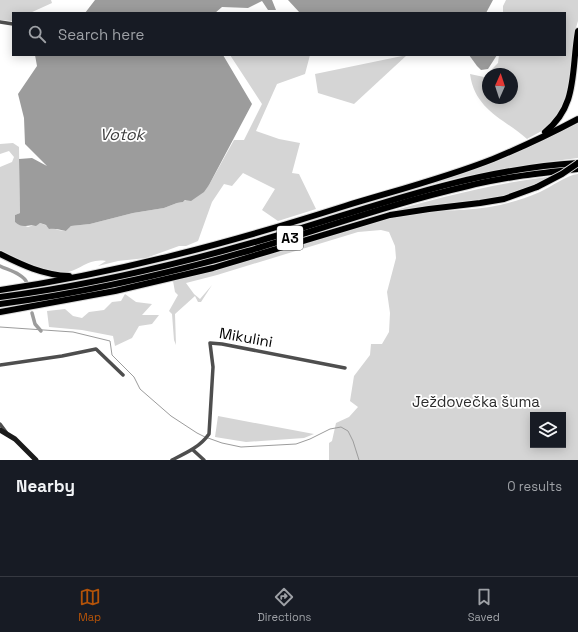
<!DOCTYPE html>
<html lang="en">
<head>
<meta charset="utf-8">
<style>
	:root { --surface:#171b24; --page:#20242c; --text:#f1f3f6; --muted:#9ea1a6; --line:#363941; --accent:#b45309 }
	body { margin:0; font-family:"Space Grotesk",sans-serif; background:var(--page); color:var(--text) }
	.controls { position:absolute; right:12px; bottom:12px; display:grid; overflow:hidden; border-radius:0px; box-shadow:0 2px 10px #0003 }
	.controls button { width:36px; height:36px; display:grid; place-items:center; padding:0; border:0; border-bottom:1px solid var(--line); background:var(--surface); color:var(--text); font:20px sans-serif }
	.compass { position:absolute; left:482px; top:68px; width:36px; height:36px; border-radius:50%; background:var(--surface); box-shadow:0 2px 10px #0003; rotate:3deg }
	.list { margin:0; padding:0; list-style:none }
	h2 { display:flex; justify-content:space-between; align-items:center; height:52px; margin:0; padding:0 16px; font-size:17px }
	h2 small { font-size:13px; font-weight:400; color:var(--muted) }
	.icon { flex:none; width:22px; height:22px; fill:none; stroke:currentColor; stroke-width:2; stroke-linecap:round; stroke-linejoin:round }
	.map { position:relative; flex:none; width:578px; height:460px; overflow:hidden }
	.search { position:absolute; background:var(--surface); box-shadow:0 2px 10px #0003; left:12px; right:12px; top:12px; height:44px; display:flex; align-items:center; gap:10px; box-sizing:border-box; padding:0 14px; border-radius:0px; color:var(--muted); font-size:15px }
	.sheet { height:116px; background:var(--surface) }
	nav { display:flex; justify-content:space-around; align-items:center; box-sizing:border-box; height:56px; border-top:1px solid var(--line); background:var(--surface); font-size:11px; color:var(--muted) }
	nav a { display:grid; justify-items:center; gap:2px }
	nav .on { color:var(--accent) }
	.map>svg:first-child { display:block }
	.green { fill:#d5d5d5; fill-rule:evenodd }
	.water { fill:#9c9c9c }
	.lines { fill:none; stroke-linecap:round; stroke-linejoin:round }
	.stream { stroke:#9c9c9c; stroke-width:1 }
	.canal { stroke:#9c9c9c; stroke-width:3.5 }
	.motorway-casing { stroke:#dbdbdb; stroke-width:8 }
	.minor { stroke:#4e4e4e; stroke-width:3.5 }
	.secondary { stroke:#1b1b1b; stroke-width:5 }
	.motorway { stroke:#000; stroke-width:6 }
	.motorway-bridge-casing { stroke:#dbdbdb; stroke-width:8; stroke-linecap:butt }
	.motorway-bridge { stroke:#000; stroke-width:6 }
	.labels { text-anchor:middle; dominant-baseline:central; stroke-width:3.5; stroke-linejoin:round; paint-order:stroke }
	.shield { fill:#fff; stroke:#4c4c4c; stroke-width:1 }
	.shield-label { font-size:14px; font-weight:bold; fill:#000 }
	.street-label { font-size:15px; fill:#000; stroke:#fff }
	.park-label { font-size:15px; fill:#2c2c2c; stroke:#fff }
	.water-label { font-size:16px; font-style:italic; fill:#3d3d3d; stroke:#fff }
</style>
</head>
<body>
<div class="map">
<svg width="578" height="460" viewBox="0 0 578 460">
	<rect width="100%" height="100%" fill="#fff"/>
	<g class="green">
		<polygon points="0,0 51,0 52,3 30,13 13,13 12,21 0,20"/>
		<path d="M506,0H578V21L575,31L573,92L549,127L527,139C503,118 475,110 470,74L484,77L498,63L499,55H565V13H503V6ZM488,74H512V98H488Z"/>
		<path d="M230,55H310L305,74L277,84L256,131L279,139L300,143L292,173L299,174L316,209L278,221L262,210L275,189L243,173L232,186L224,184L212,202L198,241L186,246H179L146,258L118,261L98,266L106,261C88,258 82,269 68,272C46,275 19,259 0,250V167L12,162L14,157L9,151L0,154V144L13,143L19,147L20,213L15,215V222L28,227L40,223L58,230L66,231L71,226L90,224L133,213L164,208L177,203L183,202C187,198 191,200 196,197C201,194 205,190 209,185L234,140H244L262,104Z"/>
		<polygon points="407,55 354,104 318,93 315,74"/>
		<path d="M578,123V158C522,165 467,174 413,189C436,182 460,175 483,166C516,154 547,139 578,123Z"/>
		<path d="M578,174V460H329V443L332,441L336,423L349,417L358,407L350,401L354,376L370,355L371,344H382L389,332L390,313L387,292L396,258L395,246L389,232L381,230L358,232L217,275L186,283L194,294L200,299L212,285L201,302H198L195,296L175,314L176,345L174,340L172,314L169,311L178,295L175,292L173,281C224,268 274,254 325,238C351,230 376,221 403,215C435,209 468,212 500,205C513,202 527,198 540,192C551,187 567,175 578,174ZM533,415H563V445H533Z"/>
		<path d="M555,176C535,185 514,194 492,198C463,204 431,203 402,211C308,236 217,269 121,287C160,278 200,269 239,258C343,227 446,189 555,176Z"/>
		<polygon points="125,294 136,302 152,304 142,315 159,315 152,324 139,326 132,338 115,346 113,336 82,330 49,327 47,311 65,309 73,316 82,318 89,312 104,310 112,302 121,301"/>
		<polygon points="218,416 314,434 304,438 246,442 215,437"/>
	</g>
	<g class="water">
		<polygon points="95,0 272,0 276,10 268,10 262,1 248,8 222,7 215,13 85,13"/>
		<polygon points="288,0 493,0 486,13 300,13"/>
		<path d="M35,55H223L252,104L209,185L204,192L191,201L185,200L183,202L177,203L164,208L133,213L90,224L71,226L66,231C60,230 55,228 49,229L46,225L40,223L36,226C28,223 24,230 15,222V215L20,213L19,159L32,158L47,166L25,144L24,118L18,94L37,66Z"/>
		<polygon points="469,55 497,55 488,69 481,70 477,66"/>
	</g>
	<g class="lines">
		<g class="stream">
			<polyline points="0,327 73,332 110,341 112,355 134,377 140,389 171,416 197,433 205,437"/>
			<polyline points="208,438 222,443 241,447 296,444 310,439 330,429 341,427 348,431 353,441 359,460"/>
		</g>
		<g class="canal">
			<path d="M0,266C8,270 24,274 27,283"/>
			<polyline points="32,313 35,324 41,331"/>
		</g>
		<g class="motorway-casing">
			<g id="motorway">
				<path d="M545,132C578,106 571,72 578,31"/>
				<path d="M0,254C22,265 43,275 69,276"/>
				<path d="M0,290C118,273 232,242 345,206C394,191 445,178 493,159C522,147 550,134 578,119"/>
				<path d="M0,297C94,285 188,262 279,235C378,205 475,169 578,163"/>
				<path d="M0,304C83,293 167,274 248,251C321,229 393,203 468,186C504,177 541,173 578,169"/>
				<polyline points="0,312 115,291 213,268 390,215 429,209 480,203 504,199 537,187"/>
			</g>
		</g>
		<g class="minor">
			<polyline points="0,22 13,24"/>
			<polyline points="0,365 62,356 96,349 123,375"/>
			<polyline points="0,424 6,432"/>
			<polyline points="193,450 204,460"/>
			<path d="M172,460C186,453 200,447 209,434L213,367L210,343L222,344L345,368"/>
		</g>
		<polyline class="secondary" points="0,430 15,439 36,460"/>
		<use href="#motorway" class="motorway"/>
		<g class="motorway-bridge-casing">
			<polyline id="motorway-bridge" points="537,187 562,174 578,163"/>
		</g>
		<use href="#motorway-bridge" class="motorway-bridge"/>
	</g>
	<g class="labels">
		<rect class="shield" x="277" y="226" width="26" height="24" rx="3"/>
		<g class="shield-label">
			<text x="290" y="238">A3</text>
		</g>
		<g class="street-label">
			<text transform="translate(246 337) rotate(10)">Mikulini</text>
		</g>
		<g class="park-label">
			<text x="476" y="401">Ježdovečka šuma</text>
		</g>
		<g class="water-label">
			<text x="122" y="134">Votok</text>
		</g>
	</g>
</svg>
<div class="controls">
<button><svg class="icon" aria-label="layers" viewBox="0 0 24 24"><path d="M12 4l9 5-9 5-9-5zM3 14l9 5 9-5"/></svg></button>
</div>
<svg class="compass" viewBox="-18 -18 36 36"><path d="M0-13l5 13h-10z" fill="#e53935"/><path d="M0 13l5-13h-10z" fill="#9ea1a6"/></svg>
<div class="search"><svg class="icon" aria-label="search" viewBox="0 0 24 24"><circle cx="10" cy="10" r="6"/><path d="M15 15l6 6"/></svg>Search here</div>
</div>
<section class="sheet">
<h2>Nearby<small>0 results</small></h2>
<ul class="list">
</ul>
</section>
<nav>
<a class="on"><svg class="icon" aria-label="map" viewBox="0 0 24 24"><path d="M3 6l6-2 6 2 6-2v14l-6 2-6-2-6 2zM9 4v14M15 6v14"/></svg>Map</a>
<a><svg class="icon" aria-label="directions" viewBox="0 0 24 24"><path d="M12 3l9 9-9 9-9-9zM9 14v-3h6M13 9l2 2-2 2"/></svg>Directions</a>
<a><svg class="icon" aria-label="saved" viewBox="0 0 24 24"><path d="M7 4h10v16l-5-4-5 4z"/></svg>Saved</a>
</nav>
</body>
</html>
